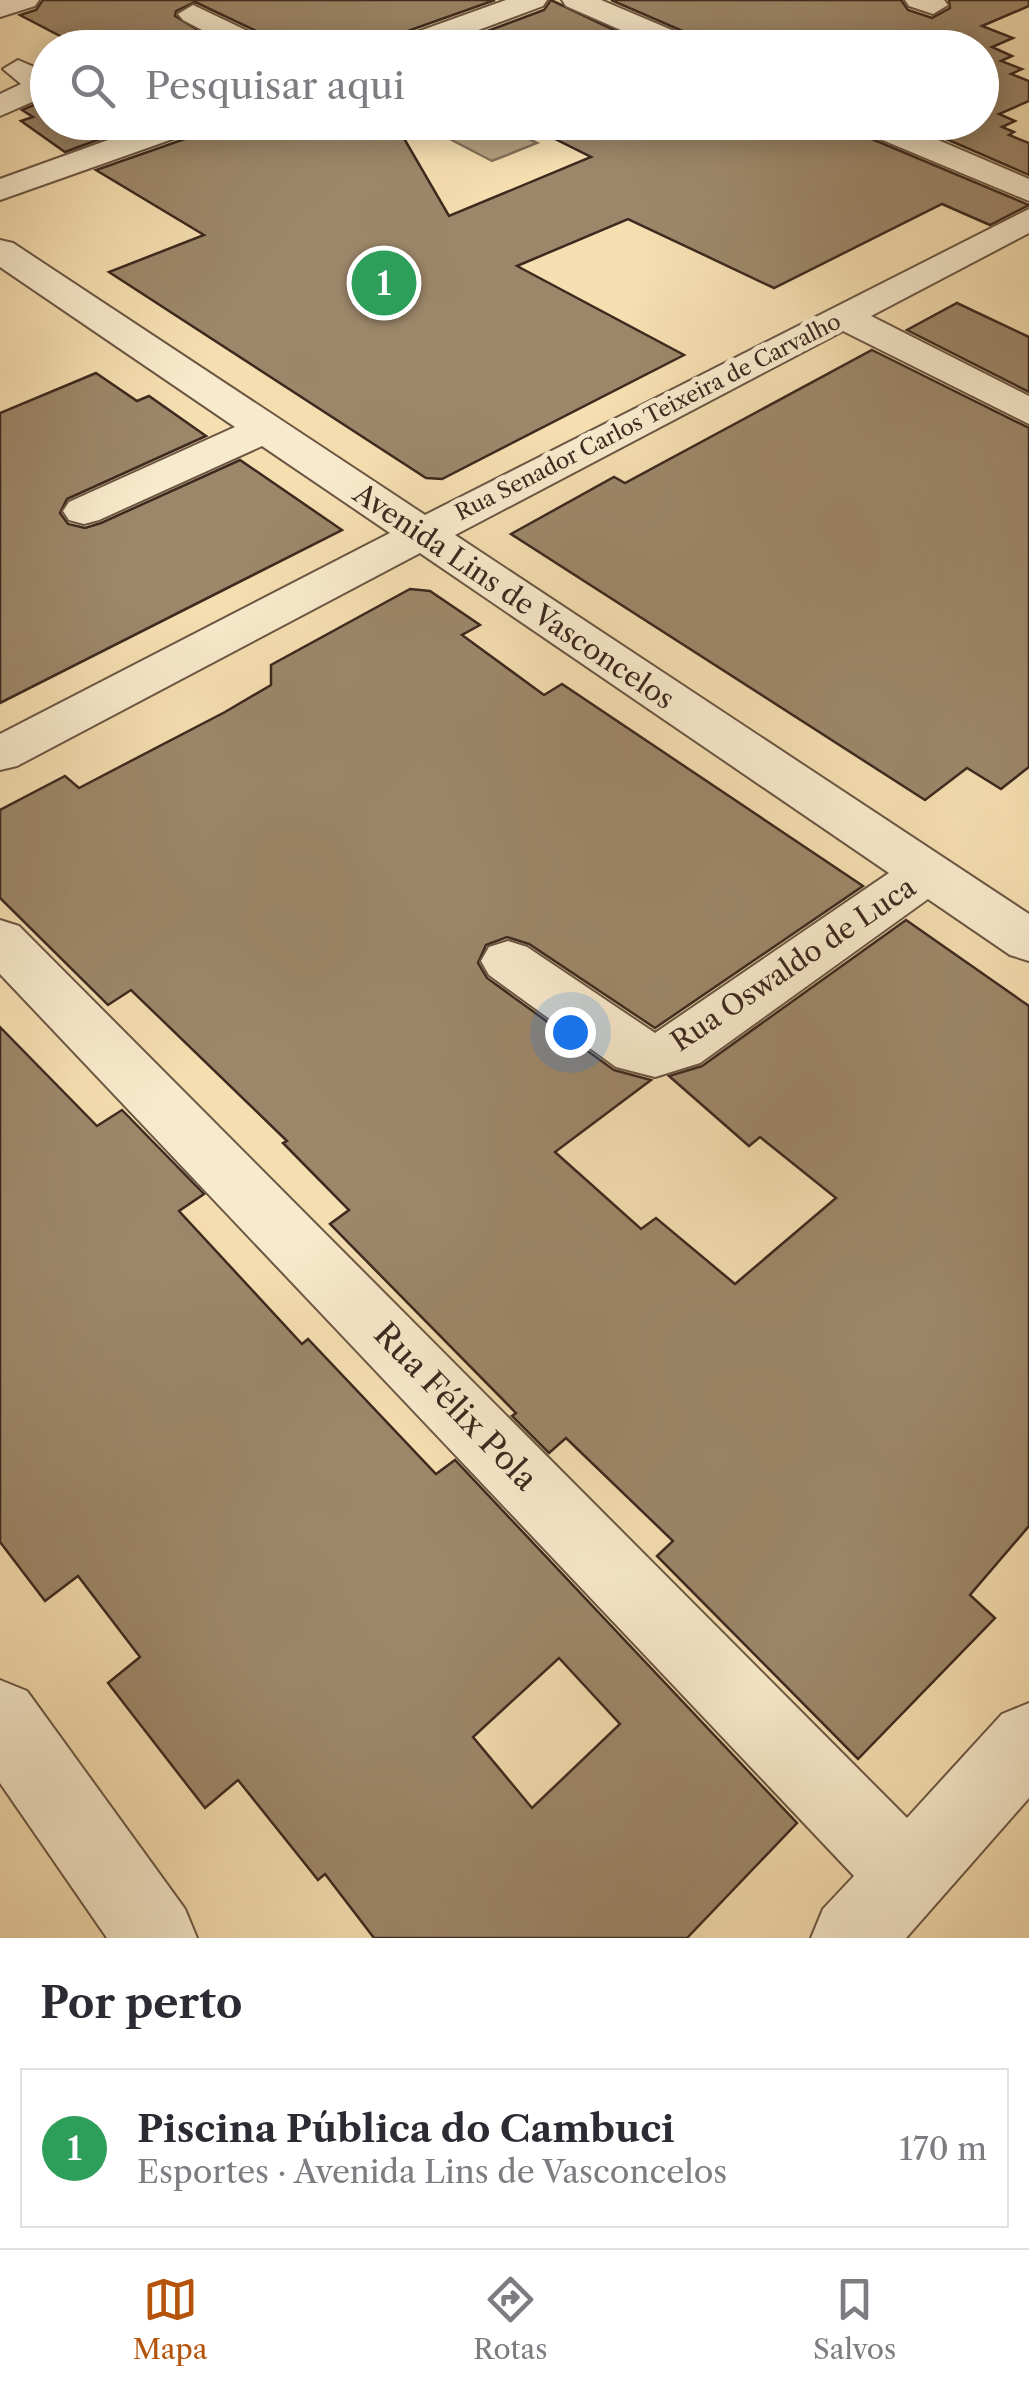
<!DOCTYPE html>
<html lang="pt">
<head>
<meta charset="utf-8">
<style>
	:root { --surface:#fff; --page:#f7f7f7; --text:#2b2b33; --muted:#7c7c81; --line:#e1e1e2; --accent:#b45309 }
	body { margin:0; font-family:"Libre Caslon Text",serif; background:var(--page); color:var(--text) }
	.you { position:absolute; left:570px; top:1032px; width:35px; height:35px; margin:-25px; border:8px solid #fff; border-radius:50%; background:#1a73e8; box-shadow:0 0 0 15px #1a73e833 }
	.badge { display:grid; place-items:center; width:65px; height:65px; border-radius:50%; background:var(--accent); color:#fff; font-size:32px; font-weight:700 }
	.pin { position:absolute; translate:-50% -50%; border:5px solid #fff; box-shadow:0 2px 10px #0006 }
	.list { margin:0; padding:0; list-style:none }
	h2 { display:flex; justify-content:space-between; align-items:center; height:130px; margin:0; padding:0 40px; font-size:42px }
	h2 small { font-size:32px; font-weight:400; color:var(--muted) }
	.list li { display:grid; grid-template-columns:65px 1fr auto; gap:30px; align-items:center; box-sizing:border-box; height:160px; margin:0 20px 20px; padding:0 20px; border:2px solid var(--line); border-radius:0px }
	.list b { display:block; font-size:38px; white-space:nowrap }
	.list p { margin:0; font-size:32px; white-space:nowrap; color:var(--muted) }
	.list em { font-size:32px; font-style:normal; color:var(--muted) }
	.icon { flex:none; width:55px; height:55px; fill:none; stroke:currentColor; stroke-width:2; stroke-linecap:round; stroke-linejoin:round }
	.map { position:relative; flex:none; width:1029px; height:1938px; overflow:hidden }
	.search { position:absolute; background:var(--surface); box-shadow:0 5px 25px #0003; left:30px; right:30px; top:30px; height:110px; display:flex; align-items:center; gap:25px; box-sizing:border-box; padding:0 35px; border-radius:55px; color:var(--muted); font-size:38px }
	.sheet { height:310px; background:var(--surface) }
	nav { display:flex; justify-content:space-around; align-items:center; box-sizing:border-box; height:140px; border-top:2px solid var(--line); background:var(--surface); font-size:28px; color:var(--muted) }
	nav a { display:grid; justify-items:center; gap:5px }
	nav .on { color:var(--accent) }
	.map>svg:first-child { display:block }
	.water { fill:#b6a07f; stroke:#867059; stroke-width:2.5 }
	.building { fill:#9d876a; stroke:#3d291f; stroke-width:2.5; fill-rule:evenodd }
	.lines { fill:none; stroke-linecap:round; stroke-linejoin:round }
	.minor-casing { stroke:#6b5643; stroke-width:4 }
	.path { stroke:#3d291f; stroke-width:4; stroke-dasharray:5 2.5; stroke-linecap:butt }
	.minor { fill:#f8eacc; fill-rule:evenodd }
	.labels { text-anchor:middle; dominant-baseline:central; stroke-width:10; stroke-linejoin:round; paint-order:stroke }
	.far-street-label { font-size:22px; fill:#3d291f; stroke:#f8eacc }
	.street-label { font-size:28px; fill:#3d291f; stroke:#f8eacc }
	.near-street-label { font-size:32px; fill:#3d291f; stroke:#f8eacc }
</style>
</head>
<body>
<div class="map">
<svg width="1029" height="1938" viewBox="0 0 1029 1938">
	<rect width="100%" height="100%" fill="#f5deb0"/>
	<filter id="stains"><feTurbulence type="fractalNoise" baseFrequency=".002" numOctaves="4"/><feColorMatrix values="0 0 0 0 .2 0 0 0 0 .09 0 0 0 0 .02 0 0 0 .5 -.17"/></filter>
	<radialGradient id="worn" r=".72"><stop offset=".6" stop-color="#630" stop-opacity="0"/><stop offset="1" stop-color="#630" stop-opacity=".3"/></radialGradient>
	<polygon class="water" points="419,123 496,123 537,143 492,161"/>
	<g class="building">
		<polygon points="43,0 495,0 388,38 382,48 278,48 273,39 195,2 176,11 175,16 227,48 83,48 20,15 36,10"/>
		<polygon points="551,0 652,48 442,48 544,10"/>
		<polygon points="611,0 901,0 908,10 932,18 950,8 949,0 1029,0 1029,6 982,26 1013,38 992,47 1012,56 1001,61 1022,69 1011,74 1029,81 1029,101 999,114 1015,121 1002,127 1014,132 1009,135 1029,143 1029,175 907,122 982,122 982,48 707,48 701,39"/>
		<polygon points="48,99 48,122 146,122 65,152 21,121 33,117 22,110"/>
		<polygon points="210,122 401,122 406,133 402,135 449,216 591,157 521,122 848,122 855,132 1029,205 990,225 942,204 774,288 628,219 517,266 684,355 442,479 426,478 109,272 204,235 96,170 202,133"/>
		<polygon points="957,303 1029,337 1029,392 907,330"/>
		<polygon points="872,350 1029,428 1029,767 1001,789 967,768 925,800 511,534 614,477 625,483"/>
		<polygon points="96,373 137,401 149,396 206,436 67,499 60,513 68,524 85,528 101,523 240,460 342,530 0,703 0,413"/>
		<polygon points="410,589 430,591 480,625 462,635 544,695 562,684 863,886 655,1028 529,944 507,937 486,945 478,963 487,978 614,1070 651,1080 555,1152 641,1229 656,1218 735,1284 836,1198 760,1137 749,1146 669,1076 702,1066 906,920 1029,1006 1029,1526 970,1595 995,1618 858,1759 657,1556 673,1541 566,1438 549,1453 512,1416 516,1413 330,1224 349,1210 283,1143 287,1141 131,990 108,1005 0,898 0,810 65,776 79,788 225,712 271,685 271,665"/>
		<path d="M0,1027L97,1126L122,1110L204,1194L179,1211L302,1344L308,1339L436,1474L455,1460L797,1823L687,1938H374L325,1874L318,1880L238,1780L205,1808L108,1683L140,1657L78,1576L45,1601L0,1542ZM559,1658L620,1724L532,1808L473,1737Z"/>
	</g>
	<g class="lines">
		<g class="minor-casing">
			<g id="minor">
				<polygon points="0,0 39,0 35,6 0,17"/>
				<polygon points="506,0 547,0 543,6 430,48 385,48 389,42"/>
				<polygon points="562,0 601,0 700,42 704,48 662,48 566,6"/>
				<polygon points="905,0 944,0 948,5 933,14 909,6"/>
				<polygon points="193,5 271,42 275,48 236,48 183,20 178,14"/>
				<polygon points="18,60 48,73 48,95 0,116 0,94 21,84 3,69"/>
				<polygon points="158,122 206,122 201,129 0,200 0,179"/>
				<polygon points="851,122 896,122 1029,179 1029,201 856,129"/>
				<polygon points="1029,209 1029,233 871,316 1029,396 1029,424 843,331 455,535 1029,914 1029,961 1010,955 928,899 700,1063 655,1077 616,1067 489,975 481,961 489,947 508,941 527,947 655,1033 889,873 420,553 17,766 0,770 0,734 390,533 262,446 99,520 84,524 69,520 63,511 69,502 235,427 0,267 0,240 13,243 425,515"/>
				<polygon points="0,920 19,926 907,1818 1002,1714 1029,1703 1029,1798 906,1938 811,1938 823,1909 854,1876 0,974"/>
				<polygon points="0,1680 27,1691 185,1909 197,1938 107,1938 0,1783"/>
			</g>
		</g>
		<polyline class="path" points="655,122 642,128 663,137"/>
		<use href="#minor" class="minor"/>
	</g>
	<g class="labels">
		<g class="far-street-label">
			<text transform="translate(648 417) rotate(-27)">Rua Senador Carlos Teixeira de Carvalho</text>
		</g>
		<g class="street-label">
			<text transform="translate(514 596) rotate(34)">Avenida Lins de Vasconcelos</text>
			<text transform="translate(793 964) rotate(-34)">Rua Oswaldo de Luca</text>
		</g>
		<g class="near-street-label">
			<text transform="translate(456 1406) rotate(46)">Rua Félix Pola</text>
		</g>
	</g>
	<rect width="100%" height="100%" filter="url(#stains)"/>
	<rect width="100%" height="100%" fill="url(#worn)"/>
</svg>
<div class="you"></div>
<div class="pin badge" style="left:384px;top:283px;background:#2e9e5b">1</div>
<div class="search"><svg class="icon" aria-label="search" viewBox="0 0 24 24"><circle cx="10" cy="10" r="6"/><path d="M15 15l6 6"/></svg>Pesquisar aqui</div>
</div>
<section class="sheet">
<h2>Por perto<small></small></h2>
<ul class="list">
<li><span class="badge" style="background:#2e9e5b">1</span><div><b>Piscina Pública do Cambuci</b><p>Esportes · Avenida Lins de Vasconcelos</p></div><em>170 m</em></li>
</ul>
</section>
<nav>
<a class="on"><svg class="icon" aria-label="map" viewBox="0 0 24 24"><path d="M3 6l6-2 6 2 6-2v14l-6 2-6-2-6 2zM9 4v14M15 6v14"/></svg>Mapa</a>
<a><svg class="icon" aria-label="directions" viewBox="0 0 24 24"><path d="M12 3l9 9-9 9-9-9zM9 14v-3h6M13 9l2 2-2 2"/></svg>Rotas</a>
<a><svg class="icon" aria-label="saved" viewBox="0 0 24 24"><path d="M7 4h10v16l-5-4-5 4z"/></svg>Salvos</a>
</nav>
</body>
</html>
